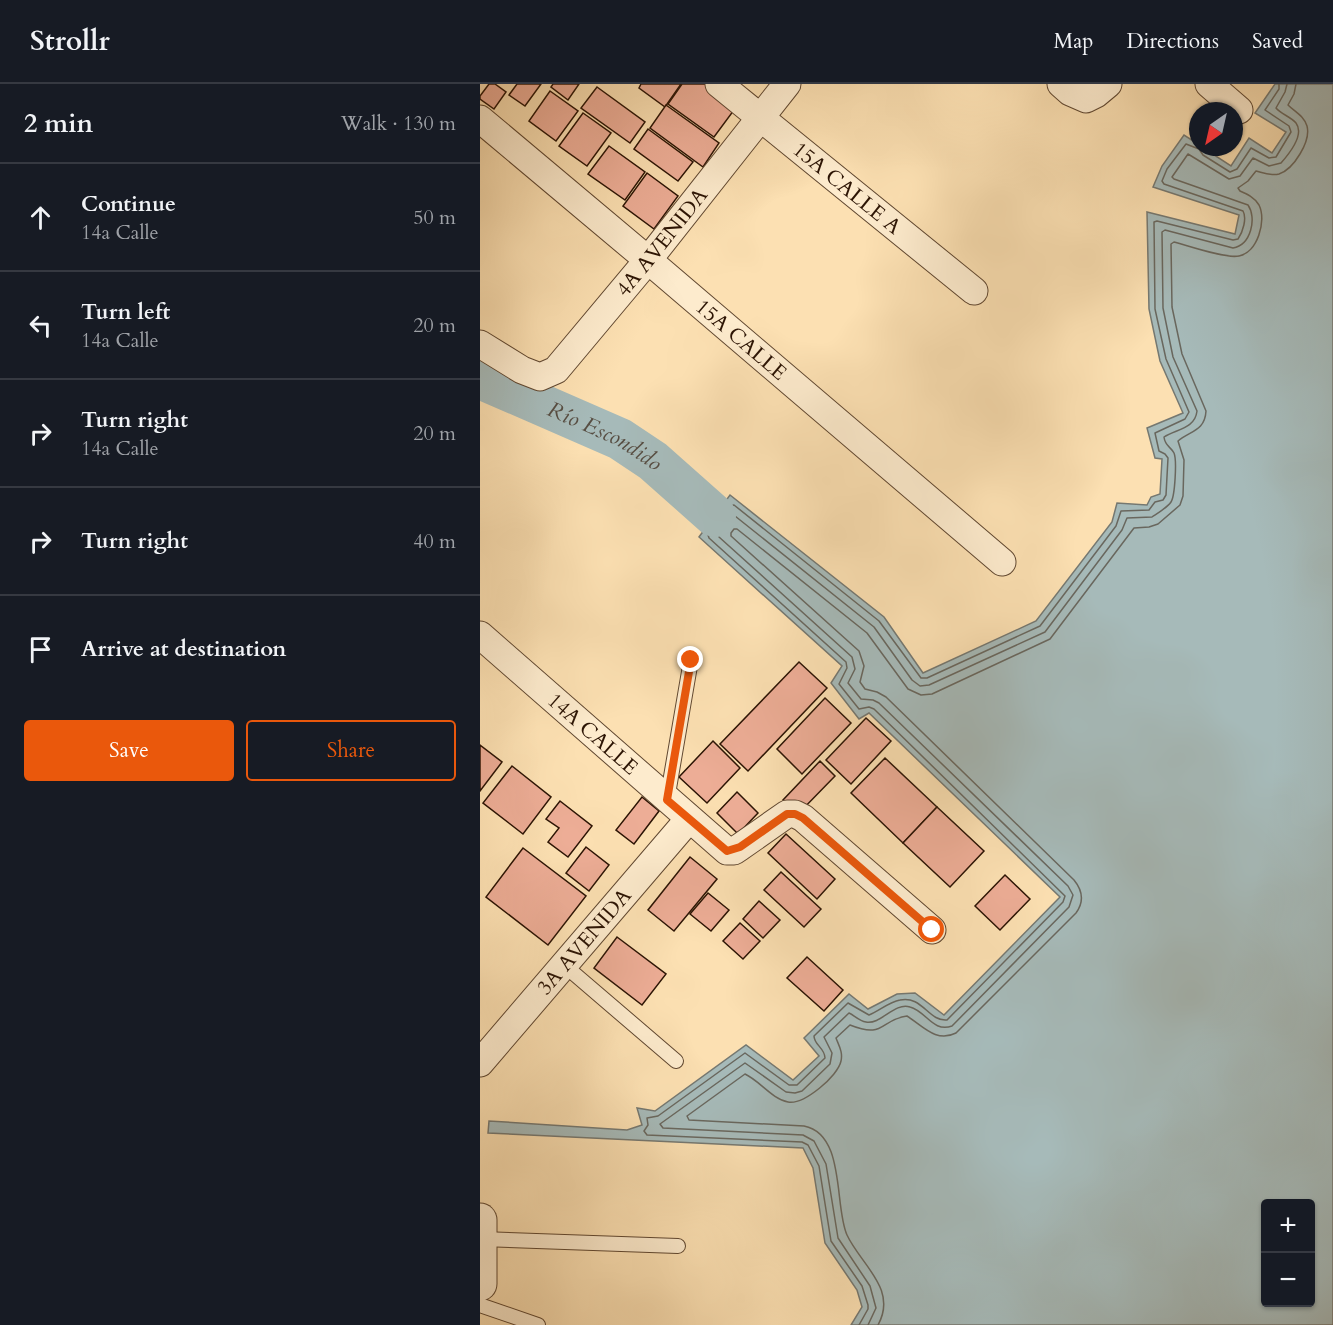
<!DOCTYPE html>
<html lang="en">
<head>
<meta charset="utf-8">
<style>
	:root { --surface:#171b24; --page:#20242c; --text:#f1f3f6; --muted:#9ea1a6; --line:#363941; --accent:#ea580c }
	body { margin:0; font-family:Cardo,serif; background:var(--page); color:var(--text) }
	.controls { position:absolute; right:18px; bottom:18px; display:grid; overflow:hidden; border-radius:6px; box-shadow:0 2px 4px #0004 }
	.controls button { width:54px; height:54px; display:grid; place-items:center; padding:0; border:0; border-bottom:2px solid var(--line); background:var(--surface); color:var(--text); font:30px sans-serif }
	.compass { position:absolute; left:709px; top:18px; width:54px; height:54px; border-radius:50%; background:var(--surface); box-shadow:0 2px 4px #0004; rotate:214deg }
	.stop { position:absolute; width:18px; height:18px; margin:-14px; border:4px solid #ea580c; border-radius:50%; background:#fff }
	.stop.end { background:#ea580c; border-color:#fff; box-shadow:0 2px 6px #0008 }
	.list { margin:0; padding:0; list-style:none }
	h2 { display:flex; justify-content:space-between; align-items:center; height:78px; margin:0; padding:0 24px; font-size:26px }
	h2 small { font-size:20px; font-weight:400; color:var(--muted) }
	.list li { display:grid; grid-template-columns:39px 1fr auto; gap:18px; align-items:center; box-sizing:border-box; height:108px; padding:0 24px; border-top:2px solid var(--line) }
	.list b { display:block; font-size:22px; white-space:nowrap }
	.list p { margin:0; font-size:20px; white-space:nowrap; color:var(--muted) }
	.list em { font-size:20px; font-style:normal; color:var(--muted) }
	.actions { display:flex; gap:12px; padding:18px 24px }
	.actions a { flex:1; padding:14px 0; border:2px solid var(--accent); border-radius:6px; text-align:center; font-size:21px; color:var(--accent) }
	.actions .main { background:var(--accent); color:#fff }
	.icon { flex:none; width:33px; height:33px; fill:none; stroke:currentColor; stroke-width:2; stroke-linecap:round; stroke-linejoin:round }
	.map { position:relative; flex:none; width:853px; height:1241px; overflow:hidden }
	header { display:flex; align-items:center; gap:36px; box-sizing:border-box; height:84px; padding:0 30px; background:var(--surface); border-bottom:2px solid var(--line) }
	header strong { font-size:28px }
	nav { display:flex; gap:33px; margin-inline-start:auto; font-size:21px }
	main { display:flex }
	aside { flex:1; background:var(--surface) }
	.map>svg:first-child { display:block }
	.water { fill:#a6bab9; stroke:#757871; stroke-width:1.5; fill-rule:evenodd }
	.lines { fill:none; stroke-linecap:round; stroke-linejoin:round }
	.shore { stroke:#69675e; stroke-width:1.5 }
	.river { stroke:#a6bab9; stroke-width:42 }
	.building { fill:#edad96; stroke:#2c1404; stroke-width:1.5 }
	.service-casing { stroke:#604730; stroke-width:16 }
	.minor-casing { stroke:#604730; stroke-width:29 }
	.tertiary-casing { stroke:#604730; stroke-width:35 }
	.service { stroke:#fdebcd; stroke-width:14 }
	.minor { stroke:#fdebcd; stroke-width:27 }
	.tertiary { stroke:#fdebcd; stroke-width:33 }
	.route { stroke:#ea580c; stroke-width:8 }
	.labels { text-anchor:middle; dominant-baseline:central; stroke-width:4.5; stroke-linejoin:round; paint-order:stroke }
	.street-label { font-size:21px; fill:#2c1404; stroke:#fdebcd }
	.water-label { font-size:22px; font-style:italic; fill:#574e43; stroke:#fdebcd }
</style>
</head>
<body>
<header>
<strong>Strollr</strong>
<nav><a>Map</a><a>Directions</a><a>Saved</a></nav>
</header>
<main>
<aside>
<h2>2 min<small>Walk · 130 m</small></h2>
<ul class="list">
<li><svg class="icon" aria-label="ahead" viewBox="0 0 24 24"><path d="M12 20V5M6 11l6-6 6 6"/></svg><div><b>Continue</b><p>14a Calle</p></div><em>50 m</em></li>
<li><svg class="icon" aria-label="left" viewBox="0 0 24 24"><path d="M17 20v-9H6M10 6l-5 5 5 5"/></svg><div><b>Turn left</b><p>14a Calle</p></div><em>20 m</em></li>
<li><svg class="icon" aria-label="right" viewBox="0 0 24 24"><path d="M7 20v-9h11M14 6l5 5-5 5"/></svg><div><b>Turn right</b><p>14a Calle</p></div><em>20 m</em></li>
<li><svg class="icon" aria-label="right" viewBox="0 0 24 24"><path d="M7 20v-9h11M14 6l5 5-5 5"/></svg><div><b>Turn right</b></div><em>40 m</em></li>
<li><svg class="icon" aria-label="arrive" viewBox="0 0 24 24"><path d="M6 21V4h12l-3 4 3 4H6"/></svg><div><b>Arrive at destination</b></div></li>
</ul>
<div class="actions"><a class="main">Save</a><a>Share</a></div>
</aside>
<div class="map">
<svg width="853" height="1241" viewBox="0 0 853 1241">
	<rect width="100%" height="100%" fill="#fce0b2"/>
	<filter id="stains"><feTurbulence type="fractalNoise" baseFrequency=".00333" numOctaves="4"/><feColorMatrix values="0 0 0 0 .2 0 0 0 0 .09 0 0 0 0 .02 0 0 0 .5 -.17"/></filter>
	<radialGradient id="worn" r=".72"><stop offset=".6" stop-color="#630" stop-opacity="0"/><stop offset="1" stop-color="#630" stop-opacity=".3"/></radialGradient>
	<path class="water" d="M795,0H853V1241H371L382,1223L377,1206L345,1159L333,1084L323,1064L8,1049L9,1037L147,1046L162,1041L157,1024L175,1027L266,961L313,996L339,972L324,954L369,910L388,925L417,910L435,909L464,931L580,813L389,629L379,635L351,599L362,582L219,453L250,411L404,533L443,589L556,537L632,438L637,419L667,421L671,413L680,410L682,375L675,374L667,344L703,329L680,277L669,225L667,128L755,150L759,131L673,103L682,82L704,51L718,60V63H722L751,82L769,54L792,69L806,48L775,29ZM786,1120H830V1218H786Z"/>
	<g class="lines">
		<g class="shore">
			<path d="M379,1241L388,1225V1221L382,1202L351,1157L339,1082L328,1061L322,1058L167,1051L164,1047L168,1041L167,1034L178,1032L265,969L309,1001H317L345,974C345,964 334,961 334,952L368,919L389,931C399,927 409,918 420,916C442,911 449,938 467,936L583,818L585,812L394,625L389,623L379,625L359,600L367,584L366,578L229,454L228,451L250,422L254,421L399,537L441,594H447L560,542L636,442L641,427L669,426L675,418L683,416L686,411L688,374L685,370L679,367L675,349L705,335L709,328L686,275L675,225L674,138L677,137L753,156L758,155C763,148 767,134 763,127L684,100L682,97L687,85L706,60L719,65L723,71L750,88L757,85L771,64L789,74L796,73L811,48L809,42L785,26L799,5V0"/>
			<path d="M388,1241L396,1224L390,1202L358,1154L346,1080L334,1057L323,1051L183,1044L180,1040L265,979L306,1008L315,1009L322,1007L350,980L352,969L344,953L369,929C374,931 379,937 386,938C401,941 414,918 430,923C446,927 453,949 472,942L589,823L593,811L588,802L399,619L393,616L381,615L368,599L375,585L372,573L239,453V450L251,432H255L394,543L432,596L440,602L449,601L565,548L642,446L647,434L672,433C678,429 688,423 691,418C695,412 697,376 694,369C690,362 685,362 684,353C696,345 715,345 717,327L693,273L683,224L682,148L685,146L753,164C771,161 777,134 768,121L694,95L692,93L708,70L749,95L760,92L773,74L789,82L801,79C809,70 825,51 816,39C811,33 801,30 796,24L805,8L807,0"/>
			<path d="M398,1241C418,1205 381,1181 367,1151C354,1123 366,1050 324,1042L209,1036L207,1032L265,990C280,997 292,1015 308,1018C324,1021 358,992 361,977C363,968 359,962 356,954L370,941C405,955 399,936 427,932C443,942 456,959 476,949L596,829C604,818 603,807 594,796L406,613L397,608L385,605L380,598L384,582L379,567L251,452V449L254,445H257L387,549L428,605L441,611L452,610L570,555L654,444L669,443L678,440L700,421L703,412L704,376L698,357C710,347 725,347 726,327L702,270L692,223L691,160L694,158C709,162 746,175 759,172C777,169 787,137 779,121C774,113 767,110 760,107L758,104L768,97L776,87C784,89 791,92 799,90C814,85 831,57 827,42C824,32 815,28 808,21L814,10L816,0"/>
		</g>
		<path class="river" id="s1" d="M0,294L140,355L173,377L235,432"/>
	</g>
	<g class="building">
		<polygon points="9,0 15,0 26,8 14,25 0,15 0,12"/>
		<polygon points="37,0 61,0 45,22 29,11"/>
		<polygon points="73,0 99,0 88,16 71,3"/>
		<polygon points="161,0 201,0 185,23 159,4"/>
		<polygon points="202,0 227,0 257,22 234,53 188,20"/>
		<polygon points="117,3 165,38 150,59 101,24"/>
		<polygon points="70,7 98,27 76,57 49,37"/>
		<polygon points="186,21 239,59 223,83 170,44"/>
		<polygon points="103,29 131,49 107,82 79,62"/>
		<polygon points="168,45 213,78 198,97 154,65"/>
		<polygon points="129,62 165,88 145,116 108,90"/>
		<polygon points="167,89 198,112 174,145 143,122"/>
		<polygon points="319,578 347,604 268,687 240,660"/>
		<polygon points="345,614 371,639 322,690 297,665"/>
		<polygon points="386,634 411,657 371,700 346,676"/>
		<polygon points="233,657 260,684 227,719 199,693"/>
		<polygon points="0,661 22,678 0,707"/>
		<polygon points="405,674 457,723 423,759 371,709"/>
		<polygon points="340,677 355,692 318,730 303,716"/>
		<polygon points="32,682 71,713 43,750 3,719"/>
		<polygon points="257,708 278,729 258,750 237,729"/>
		<polygon points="162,713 179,727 154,760 136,746"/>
		<polygon points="80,717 112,742 88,773 68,758 79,744 66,735"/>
		<polygon points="457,723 504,767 470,803 423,759"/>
		<polygon points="306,750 355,795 337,815 288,769"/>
		<polygon points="106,763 129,781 109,807 86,789"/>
		<polygon points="43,764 106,812 68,861 6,813"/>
		<polygon points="210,773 237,795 194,847 168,826"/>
		<polygon points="301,788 341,825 324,843 284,806"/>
		<polygon points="525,791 550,815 520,846 495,822"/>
		<polygon points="228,809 249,826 231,847 210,830"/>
		<polygon points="279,817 300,836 283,854 263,835"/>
		<polygon points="260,839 280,857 263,875 243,857"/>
		<polygon points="137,853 186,890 162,921 114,884"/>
		<polygon points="327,873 363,906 344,927 307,894"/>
	</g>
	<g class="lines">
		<g class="service-casing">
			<g id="service">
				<polyline points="187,716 211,576"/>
				<polyline points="84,881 196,977"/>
				<polyline points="1,1155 198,1162"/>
				<polyline points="0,1221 58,1241"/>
			</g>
		</g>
		<g class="minor-casing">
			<g id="minor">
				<path id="s2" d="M239,0L494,207"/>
				<polyline points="581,0 590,8 606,15 616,10 628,0"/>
				<polyline points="729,0 759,26"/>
				<path id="s3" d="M0,35L168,176L522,478"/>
				<path id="s4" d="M0,260L42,286L60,293L76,286L168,176L307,0"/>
				<path id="s5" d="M0,551L247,767H254L260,763L307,730H315L323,734L452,846"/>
				<path id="s6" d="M0,979L209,735"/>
			</g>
		</g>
		<g class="tertiary-casing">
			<polyline id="tertiary" points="0,1136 0,1200"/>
		</g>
		<use href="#service" class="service"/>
		<use href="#minor" class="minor"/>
		<use href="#tertiary" class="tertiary"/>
	</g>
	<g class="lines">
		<polyline class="route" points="211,576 187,716 247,767 260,763 307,730 315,730 323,734 452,846"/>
	</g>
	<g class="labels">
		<g class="street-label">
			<text stroke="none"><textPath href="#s2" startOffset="165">15A CALLE A</textPath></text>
			<text stroke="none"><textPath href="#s4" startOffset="252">4A AVENIDA</textPath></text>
			<text stroke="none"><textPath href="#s3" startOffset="342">15A CALLE</textPath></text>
			<text stroke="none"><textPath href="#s5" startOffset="150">14A CALLE</textPath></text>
			<text stroke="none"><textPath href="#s6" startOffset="160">3A AVENIDA</textPath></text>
		</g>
		<g class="water-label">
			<text stroke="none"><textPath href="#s1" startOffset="138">Río Escondido</textPath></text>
		</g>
	</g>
	<rect width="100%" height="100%" filter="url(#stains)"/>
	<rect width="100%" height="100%" fill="url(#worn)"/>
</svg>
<div class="controls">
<button>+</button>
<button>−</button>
</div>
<svg class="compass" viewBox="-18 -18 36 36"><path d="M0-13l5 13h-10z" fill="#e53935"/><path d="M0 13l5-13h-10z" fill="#9ea1a6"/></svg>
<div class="stop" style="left:452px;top:846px"></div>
<div class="stop end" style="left:211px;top:576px"></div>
</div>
</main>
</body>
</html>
